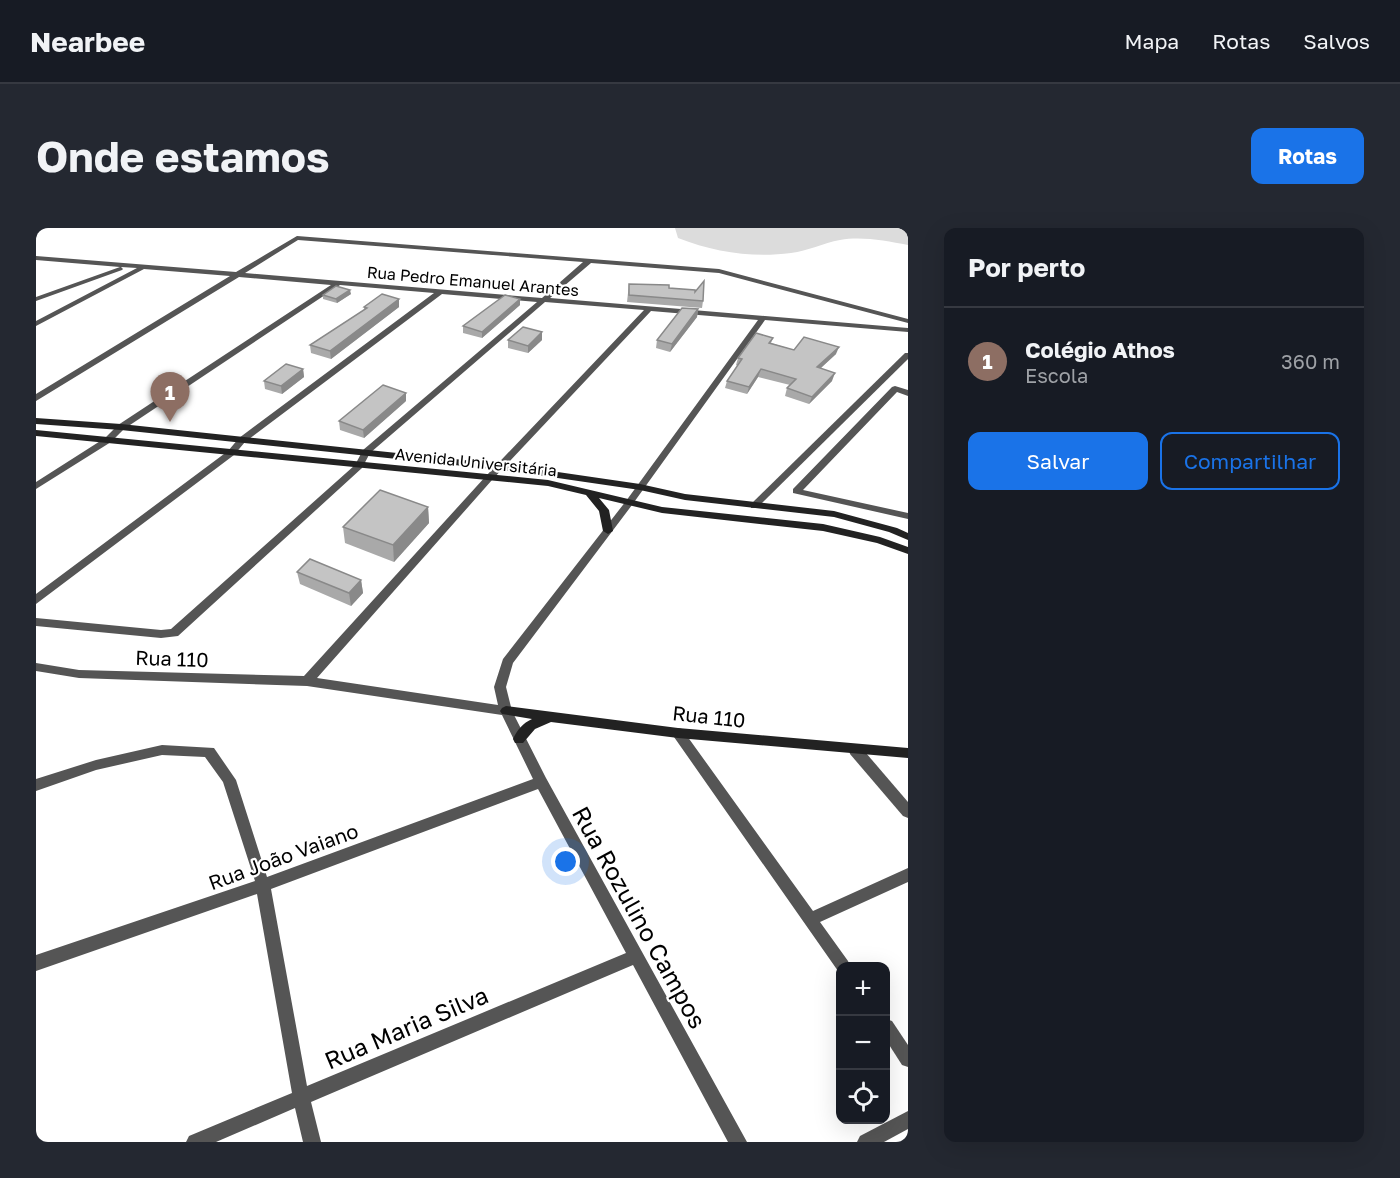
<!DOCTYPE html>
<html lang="pt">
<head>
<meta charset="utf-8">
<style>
	:root { --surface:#171b24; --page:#242831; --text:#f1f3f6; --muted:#9ea1a6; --line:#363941; --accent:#1a73e8 }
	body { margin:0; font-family:"Golos Text",sans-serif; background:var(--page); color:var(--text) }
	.controls { position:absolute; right:18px; bottom:18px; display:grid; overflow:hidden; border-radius:12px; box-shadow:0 6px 24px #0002 }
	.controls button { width:54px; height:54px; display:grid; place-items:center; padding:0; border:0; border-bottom:2px solid var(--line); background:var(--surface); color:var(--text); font:30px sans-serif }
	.you { position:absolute; left:530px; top:634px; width:21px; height:21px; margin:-15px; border:4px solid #fff; border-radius:50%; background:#1a73e8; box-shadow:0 0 0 9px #1a73e833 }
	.badge { display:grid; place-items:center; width:39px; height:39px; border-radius:50%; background:var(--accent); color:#fff; font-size:20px; font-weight:700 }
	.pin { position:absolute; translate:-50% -50px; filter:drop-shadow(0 2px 3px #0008) }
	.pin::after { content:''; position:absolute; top:32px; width:21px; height:18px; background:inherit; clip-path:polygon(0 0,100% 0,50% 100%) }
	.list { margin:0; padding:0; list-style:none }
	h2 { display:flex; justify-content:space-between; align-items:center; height:78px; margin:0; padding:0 24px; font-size:26px }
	h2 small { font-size:20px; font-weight:400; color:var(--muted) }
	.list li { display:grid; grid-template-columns:39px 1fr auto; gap:18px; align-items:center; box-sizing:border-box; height:108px; padding:0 24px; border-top:2px solid var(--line) }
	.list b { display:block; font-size:22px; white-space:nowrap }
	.list p { margin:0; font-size:20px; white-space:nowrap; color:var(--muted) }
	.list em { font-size:20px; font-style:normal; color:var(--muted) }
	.actions { display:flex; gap:12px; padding:18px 24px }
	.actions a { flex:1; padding:14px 0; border:2px solid var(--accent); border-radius:12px; text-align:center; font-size:21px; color:var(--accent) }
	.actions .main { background:var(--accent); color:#fff }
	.icon { flex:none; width:33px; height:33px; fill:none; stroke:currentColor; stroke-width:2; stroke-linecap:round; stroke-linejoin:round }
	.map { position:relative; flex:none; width:872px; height:914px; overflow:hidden; border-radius:12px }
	header { display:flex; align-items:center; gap:36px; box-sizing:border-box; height:84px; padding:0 30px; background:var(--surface); border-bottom:2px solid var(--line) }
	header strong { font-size:28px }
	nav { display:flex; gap:33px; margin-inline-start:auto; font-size:21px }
	.intro { display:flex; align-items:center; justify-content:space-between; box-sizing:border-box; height:144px; padding:0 36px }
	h1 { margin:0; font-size:42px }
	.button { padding:15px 27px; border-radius:12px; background:var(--accent); color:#fff; font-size:21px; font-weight:700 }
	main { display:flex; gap:36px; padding:0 36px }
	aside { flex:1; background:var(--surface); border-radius:12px; box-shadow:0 6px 24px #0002 }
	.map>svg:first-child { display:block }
	.green { fill:#dcdcdc }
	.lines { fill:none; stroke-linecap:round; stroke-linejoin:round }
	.street { fill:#555; fill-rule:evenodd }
	.secondary { fill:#222; fill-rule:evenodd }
	.wall { fill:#a9a9a9 }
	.shaded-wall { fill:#898989 }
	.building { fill:#c4c4c4; stroke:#898989; stroke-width:1.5 }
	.labels { text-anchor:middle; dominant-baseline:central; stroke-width:4.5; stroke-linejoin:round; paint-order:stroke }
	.far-street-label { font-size:16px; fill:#000; stroke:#fff }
	.street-label { font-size:20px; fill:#000; stroke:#fff }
	.near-street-label { font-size:24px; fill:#000; stroke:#fff }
</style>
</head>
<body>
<header>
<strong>Nearbee</strong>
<nav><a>Mapa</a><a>Rotas</a><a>Salvos</a></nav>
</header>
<div class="intro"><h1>Onde estamos</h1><a class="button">Rotas</a></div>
<main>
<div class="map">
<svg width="872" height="914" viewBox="0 0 872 914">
	<rect width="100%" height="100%" fill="#fff"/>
	<path class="green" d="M639,0H872V17C850,13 826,8 804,12C787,15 772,23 755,25C716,30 678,24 642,10Z"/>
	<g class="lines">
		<g class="street">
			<path d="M261,8L683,41L872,91V95L683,45L555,35L514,70L872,100V104L729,92L596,277L477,435L470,459L476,483L510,550L711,914H692L597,737L275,874L285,914H267L259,880L180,914H150L153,908L256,865L221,666L0,743V727L219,653L187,554L169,529L126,527L60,542L0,563V551L60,532L126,517L178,520L200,552L231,649L497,551L466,487L271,458L43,450L0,443V435L43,442L268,448L450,248L608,82L509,74L334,225L326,240L142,408L125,410L0,398V390L125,402L135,401L319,237L327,222L501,74L406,66L209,214L198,227L0,376V366L192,223L203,210L398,65L304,57L88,201L75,214L0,261V254L69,210L82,197L295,57L203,49L0,173V166L194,48L108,41L0,98V93L101,40L85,39L87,41L86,42L0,73V69L84,39L0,32V28L200,44ZM262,12L547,34L506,70L209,45ZM615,83L722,92L590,273L467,431L458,459L462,477L281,450L456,252ZM502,561L590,725L271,858L235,661Z"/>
			<polygon points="869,125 872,125 872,131 721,280 715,280 715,276"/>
			<polygon points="859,158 872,162 872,168 861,164 767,262 872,285 872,291 757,265 757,261 856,159"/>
			<polygon points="642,500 646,501 777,683 872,640 872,654 784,694 812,733 814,738 804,738 804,745 802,743 638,509 636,505 638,501"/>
			<polygon points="819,517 824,518 872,574 872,590 867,588 814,526 813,522 814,518"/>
			<polygon points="850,791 856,793 872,817 872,839 866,837 850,812"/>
			<polygon points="872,883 872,901 848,914 821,914 824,908"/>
		</g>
		<g class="secondary">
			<polygon points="0,190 85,196 466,236 604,256 649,266 798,283 861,300 872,305 872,312 853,304 798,289 649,272 604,262 466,242 85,202 0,196"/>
			<polygon points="0,202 512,252 626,279 787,296 844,309 872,319 872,326 841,315 787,303 626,285 563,270 573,282 577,303 572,306 567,303 563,283 550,267 512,258 0,208"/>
			<path d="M470,478L642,500L872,520V530L642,510L515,494L499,501L487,515H479L477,511C481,502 487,495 496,491L466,486L464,483L466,480Z"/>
		</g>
	</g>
	<g class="wall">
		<polygon points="593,56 633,60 667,73 666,80 591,74"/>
		<polygon points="315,66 301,75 287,71 287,67"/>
		<polygon points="363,71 363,79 295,131 275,125 274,117 328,82 328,79"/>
		<polygon points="484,71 484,77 446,110 427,105 427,98"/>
		<polygon points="662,81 661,89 634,124 620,120 621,112"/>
		<polygon points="506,104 506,112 492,125 472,120 472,112"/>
		<polygon points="737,110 735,115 758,122 800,126 785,140 796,153 773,176 749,168 751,160 754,157 722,149 711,166 689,160 691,153 702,138 700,137 702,130"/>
		<polygon points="267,141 268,149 246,166 229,161 228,153"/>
		<polygon points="370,173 328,210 304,202 303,193"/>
		<polygon points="392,279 393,295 358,334 309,315 307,299"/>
		<polygon points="261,344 325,352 327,365 315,378 264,356"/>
	</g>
	<g class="shaded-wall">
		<polygon points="314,62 315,66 301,75 300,71"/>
		<polygon points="363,71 363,79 295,131 294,123"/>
		<polygon points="484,71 484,77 446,110 446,104"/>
		<polygon points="662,81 661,89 634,124 636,116"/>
		<polygon points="506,104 506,112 492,125 492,118"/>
		<polygon points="803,119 800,126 778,146 781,139"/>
		<polygon points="267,141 268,149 246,166 245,158"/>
		<polygon points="725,141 722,149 711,166 713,159"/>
		<polygon points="799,145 796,153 773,176 776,169"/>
		<polygon points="370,165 370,173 328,210 327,202"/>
		<polygon points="392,279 393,295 358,334 357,317"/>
		<polygon points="325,352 327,365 315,378 313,365"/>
	</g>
	<g class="building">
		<polygon points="668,53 667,73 593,67 593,56 633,57 633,60 659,62 659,64"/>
		<polygon points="300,58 314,62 300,71 287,67"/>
		<polygon points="346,66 363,71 294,123 274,117 331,80 328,79"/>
		<polygon points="469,67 484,71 446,104 427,98"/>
		<polygon points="646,80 662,81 636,116 621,112"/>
		<polygon points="487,99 506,104 492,118 472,112"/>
		<polygon points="720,105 737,110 733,115 758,122 768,109 803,119 781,139 799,145 776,169 751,160 760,151 725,141 713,159 691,153 706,131 702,130"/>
		<polygon points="250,136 267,141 245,158 228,153"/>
		<polygon points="347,157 370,165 327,202 303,193"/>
		<polygon points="344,262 392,279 357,317 307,299"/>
		<polygon points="274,331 325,352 313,365 261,344"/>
	</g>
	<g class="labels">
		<g class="far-street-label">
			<text transform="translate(437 53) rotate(5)">Rua Pedro Emanuel Arantes</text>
			<text transform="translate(440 234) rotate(6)">Avenida Universitária</text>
		</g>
		<g class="street-label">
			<text transform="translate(136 430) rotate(2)">Rua 110</text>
			<text transform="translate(673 488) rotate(6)">Rua 110</text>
			<text transform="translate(247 628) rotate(-20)">Rua João Vaiano</text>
		</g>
		<g class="near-street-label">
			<text transform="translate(604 689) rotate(61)">Rua Rozulino Campos</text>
			<text transform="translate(370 799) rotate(-23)">Rua Maria Silva</text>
		</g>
	</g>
</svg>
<div class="controls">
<button>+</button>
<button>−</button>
<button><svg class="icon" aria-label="locate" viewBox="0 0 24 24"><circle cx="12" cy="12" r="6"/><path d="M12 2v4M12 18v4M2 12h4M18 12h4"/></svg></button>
</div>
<div class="you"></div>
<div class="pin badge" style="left:134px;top:194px;background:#8d6e63">1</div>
</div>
<aside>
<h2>Por perto<small></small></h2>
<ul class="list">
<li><span class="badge" style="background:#8d6e63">1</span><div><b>Colégio Athos</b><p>Escola</p></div><em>360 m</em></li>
</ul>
<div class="actions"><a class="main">Salvar</a><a>Compartilhar</a></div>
</aside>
</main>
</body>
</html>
